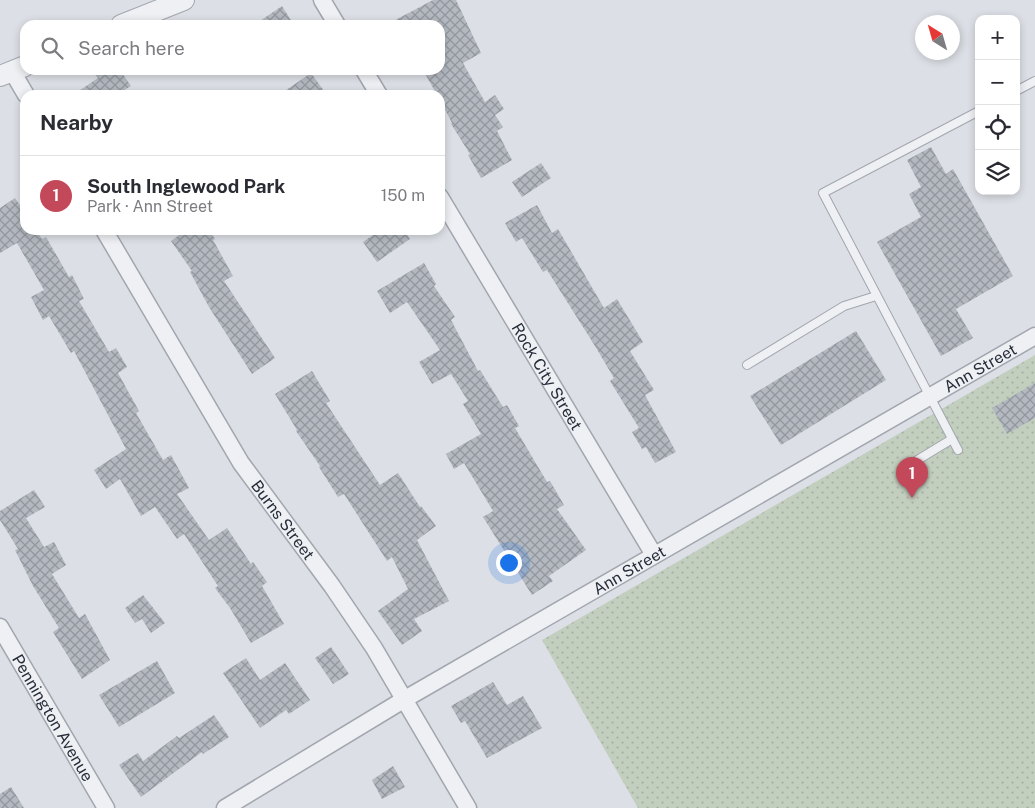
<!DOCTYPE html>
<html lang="en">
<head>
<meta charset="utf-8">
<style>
	:root { --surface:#fff; --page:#f2f2f3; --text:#2b2b33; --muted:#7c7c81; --line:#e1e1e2; --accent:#c34859 }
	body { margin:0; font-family:"Public Sans",sans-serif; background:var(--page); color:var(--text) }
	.controls { position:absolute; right:15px; top:15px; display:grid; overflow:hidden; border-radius:10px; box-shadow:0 2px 8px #0003 }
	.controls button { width:45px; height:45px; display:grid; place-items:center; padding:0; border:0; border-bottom:1px solid var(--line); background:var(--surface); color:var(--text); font:25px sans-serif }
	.compass { position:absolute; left:915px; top:15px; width:45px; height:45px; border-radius:50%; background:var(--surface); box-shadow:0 2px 8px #0003; rotate:323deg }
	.you { position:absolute; left:508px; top:562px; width:18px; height:18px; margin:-12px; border:4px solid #fff; border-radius:50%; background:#1a73e8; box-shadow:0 0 0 8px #1a73e833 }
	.badge { display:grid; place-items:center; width:32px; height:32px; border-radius:50%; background:var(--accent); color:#fff; font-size:16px; font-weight:700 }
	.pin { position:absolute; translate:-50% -41px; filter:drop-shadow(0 1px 2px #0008) }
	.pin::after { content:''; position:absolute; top:26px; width:18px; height:15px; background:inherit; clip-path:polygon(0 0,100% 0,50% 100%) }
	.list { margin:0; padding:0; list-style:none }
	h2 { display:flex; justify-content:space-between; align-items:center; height:65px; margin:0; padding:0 20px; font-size:21px }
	h2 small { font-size:16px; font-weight:400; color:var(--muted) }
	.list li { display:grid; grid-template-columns:32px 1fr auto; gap:15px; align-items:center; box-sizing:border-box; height:80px; padding:0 20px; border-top:1px solid var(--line) }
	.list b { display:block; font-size:19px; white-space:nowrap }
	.list p { margin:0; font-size:16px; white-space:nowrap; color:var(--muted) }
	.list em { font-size:16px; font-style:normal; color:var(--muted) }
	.icon { flex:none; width:28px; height:28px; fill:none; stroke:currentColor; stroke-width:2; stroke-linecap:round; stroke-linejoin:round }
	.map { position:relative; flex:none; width:1035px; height:808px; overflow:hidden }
	.search { position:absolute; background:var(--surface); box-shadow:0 2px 8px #0003; left:20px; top:20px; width:425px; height:55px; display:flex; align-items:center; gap:12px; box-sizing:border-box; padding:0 18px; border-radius:15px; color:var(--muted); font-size:19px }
	.panel { position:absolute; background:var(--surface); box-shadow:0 2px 8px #0003; left:20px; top:90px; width:425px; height:145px; border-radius:15px }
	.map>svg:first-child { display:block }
	.park { fill:url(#park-dots) }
	.building { fill:url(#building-cross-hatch) }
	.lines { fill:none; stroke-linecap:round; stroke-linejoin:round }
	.service-casing { stroke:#a2a6ae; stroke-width:10 }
	.minor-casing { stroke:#a2a6ae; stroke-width:19 }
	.tertiary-casing { stroke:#a2a6ae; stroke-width:22 }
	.service { stroke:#eef0f4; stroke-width:8 }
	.minor { stroke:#eef0f4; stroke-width:16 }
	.tertiary { stroke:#eef0f4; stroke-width:20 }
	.labels { text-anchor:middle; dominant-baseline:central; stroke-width:4; stroke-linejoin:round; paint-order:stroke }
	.street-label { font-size:16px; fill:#272e3a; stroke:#ebeef3 }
</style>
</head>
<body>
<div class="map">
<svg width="1035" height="808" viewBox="0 0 1035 808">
	<defs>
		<pattern id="park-dots" width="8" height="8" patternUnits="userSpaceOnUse" patternTransform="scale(1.25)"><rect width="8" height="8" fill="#c2cebe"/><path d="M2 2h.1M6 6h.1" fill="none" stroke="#a7b1a4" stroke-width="1.8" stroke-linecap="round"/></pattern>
		<pattern id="building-cross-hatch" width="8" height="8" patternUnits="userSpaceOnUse" patternTransform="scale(1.25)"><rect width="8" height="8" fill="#b4b9c1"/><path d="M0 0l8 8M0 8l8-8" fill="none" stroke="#92979e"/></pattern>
	</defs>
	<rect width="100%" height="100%" fill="#dcdfe5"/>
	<polygon class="park" points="1035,355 1035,808 638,808 542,640"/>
	<g class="building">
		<polygon points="433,0 456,0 481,53 463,63 485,102 495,95 504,109 495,115 503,127 497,131 512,160 481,178 468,155 470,154 451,124 452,123 440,100 440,95 437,95 423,70 440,70 440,25 386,25"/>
		<polygon points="282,6 294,25 254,25"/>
		<polygon points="92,70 120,70 131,86 116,95 73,95 98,78"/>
		<polygon points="311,73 327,95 279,95"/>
		<polygon points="931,147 946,174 953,169 1013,276 956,309 973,338 941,356 877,242 921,217 909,194 921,187 907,160"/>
		<polygon points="541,163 551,178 522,197 512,182"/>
		<polygon points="15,198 25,213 25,230 36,230 42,239 46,237 69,277 72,275 84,299 79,301 109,352 116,348 127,367 118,373 139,411 136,413 163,460 171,455 189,488 177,494 209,540 227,528 251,564 253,562 267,582 262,586 284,624 251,643 230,608 215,588 218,586 184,534 177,539 155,507 141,516 120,479 106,489 94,470 126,449 74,351 71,353 49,316 43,320 31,297 44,290 17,243 0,253 0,208"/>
		<polygon points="537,205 552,233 558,229 604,308 617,299 643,342 630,351 654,390 645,395 676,452 655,463 646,447 642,449 632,432 639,428 610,381 614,378 595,346 547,270 543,272 522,238 516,242 505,223"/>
		<polygon points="186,230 209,230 215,239 213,240 233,276 224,281 275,358 252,374 209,307 190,272 192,271 171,241"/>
		<polygon points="380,230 404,230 410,239 377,262 363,242"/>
		<polygon points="424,263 436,284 434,286 455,317 451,320 478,371 480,370 503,407 507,405 519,426 515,428 547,482 550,481 564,505 557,509 586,550 549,576 553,581 532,595 483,517 493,511 464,463 454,469 446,454 481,434 463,404 468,401 451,374 432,384 419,362 440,350 407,302 390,313 377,291"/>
		<polygon points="856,331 886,380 781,445 750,396"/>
		<polygon points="312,371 330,401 326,403 380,485 398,473 420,507 421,506 436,526 417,540 449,601 414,619 422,631 402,645 378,611 408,589 392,557 387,561 344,494 338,497 319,467 320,466 296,431 297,430 275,394"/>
		<polygon points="1035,383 1035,418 1007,434 992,408"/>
		<polygon points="34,490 45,507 26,518 44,547 54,542 66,565 52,574 79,618 85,614 110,660 82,679 53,632 59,628 33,586 15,550 18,549 0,520 0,511"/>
		<polygon points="143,595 165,623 151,633 142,619 135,623 125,608"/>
		<polygon points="331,647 349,674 333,684 315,658"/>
		<polygon points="246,658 260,680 285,663 310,700 289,714 286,710 260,728 223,673"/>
		<polygon points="157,661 175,693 119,727 99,695"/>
		<polygon points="493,682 507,705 523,696 542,728 487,758 465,721 461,723 451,706"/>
		<polygon points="214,715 229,737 203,754 202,752 141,797 119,765 138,753 143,761 177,736 179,738"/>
		<polygon points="393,766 405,787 382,799 372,780"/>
		<polygon points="11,787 24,808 0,808 0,794"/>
	</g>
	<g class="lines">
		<g class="service-casing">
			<g id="service">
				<polyline points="1016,91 1035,81"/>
				<polyline points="747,365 844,306 876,296"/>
				<polyline points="958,450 823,193 979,111"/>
				<polyline points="906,467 952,439"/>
			</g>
		</g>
		<g class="minor-casing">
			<g id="minor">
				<polyline points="322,0 337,25"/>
				<polyline points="364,70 379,95"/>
				<polyline points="12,71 26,95"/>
				<path id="s1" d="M440,197L654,555"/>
				<path id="s2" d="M104,230L241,463L332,586L374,648L468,808"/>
				<path id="s3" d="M0,627L106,808"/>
				<path id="s4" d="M225,808L405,699L1035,336"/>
			</g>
		</g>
		<g class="tertiary-casing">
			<g id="tertiary">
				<polyline points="121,25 184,0"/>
				<polyline points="0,76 25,66"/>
			</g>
		</g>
		<use href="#service" class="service"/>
		<use href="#minor" class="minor"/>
		<use href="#tertiary" class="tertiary"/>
	</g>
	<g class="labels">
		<g class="street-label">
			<text stroke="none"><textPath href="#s4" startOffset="874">Ann Street</textPath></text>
			<text stroke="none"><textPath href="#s1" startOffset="209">Rock City Street</textPath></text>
			<text stroke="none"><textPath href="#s2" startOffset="341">Burns Street</textPath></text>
			<text stroke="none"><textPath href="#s4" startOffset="469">Ann Street</textPath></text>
			<text stroke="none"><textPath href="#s3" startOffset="105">Pennington Avenue</textPath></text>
		</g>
	</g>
</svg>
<div class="controls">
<button>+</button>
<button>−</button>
<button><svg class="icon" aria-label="locate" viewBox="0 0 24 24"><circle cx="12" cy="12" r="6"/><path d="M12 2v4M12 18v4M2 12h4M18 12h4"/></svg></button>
<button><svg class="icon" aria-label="layers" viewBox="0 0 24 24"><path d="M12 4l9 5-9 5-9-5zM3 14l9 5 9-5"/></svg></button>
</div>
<svg class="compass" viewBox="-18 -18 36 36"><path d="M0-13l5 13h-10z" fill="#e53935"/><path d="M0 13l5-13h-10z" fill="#7c7c81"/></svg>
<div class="you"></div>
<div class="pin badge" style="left:912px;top:498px">1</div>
<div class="search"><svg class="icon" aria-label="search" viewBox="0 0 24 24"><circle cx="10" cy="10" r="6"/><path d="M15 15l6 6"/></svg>Search here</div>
<section class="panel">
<h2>Nearby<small></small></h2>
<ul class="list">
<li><span class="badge">1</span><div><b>South Inglewood Park</b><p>Park · Ann Street</p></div><em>150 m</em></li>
</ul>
</section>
</div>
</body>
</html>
